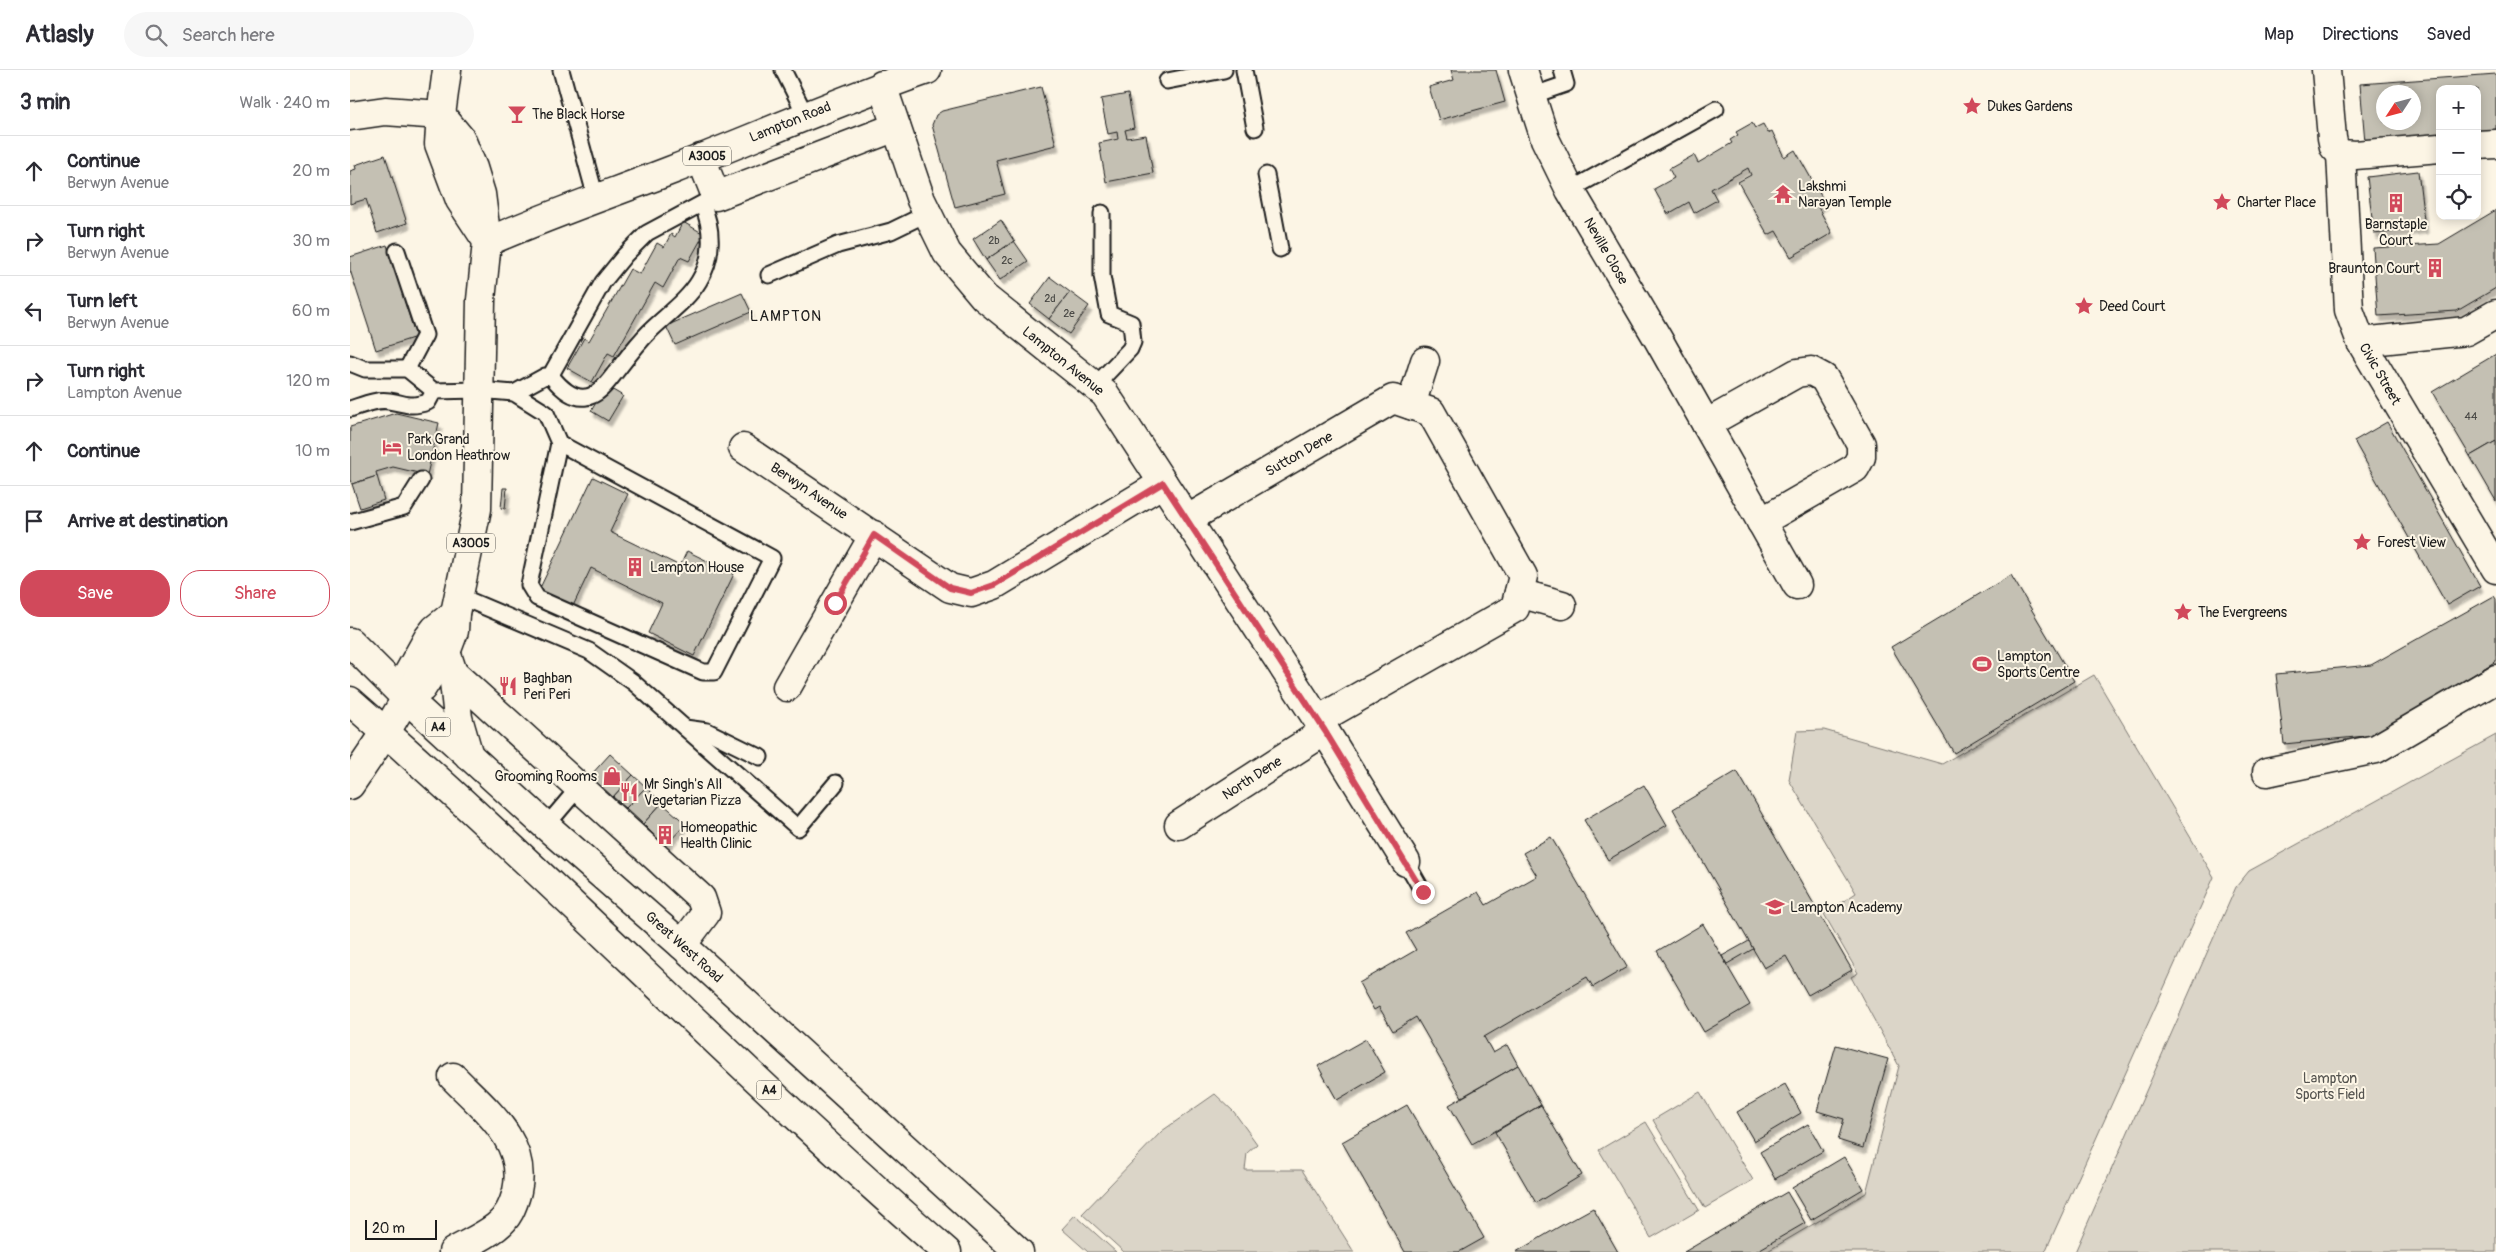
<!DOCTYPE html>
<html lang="en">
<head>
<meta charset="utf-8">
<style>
	:root { --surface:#fff; --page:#f7f7f7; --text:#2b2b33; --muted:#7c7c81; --line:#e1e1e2; --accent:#d1495b }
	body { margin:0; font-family:Pangolin,sans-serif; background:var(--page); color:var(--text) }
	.controls { position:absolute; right:15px; top:15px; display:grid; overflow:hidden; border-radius:10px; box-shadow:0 2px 12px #0003 }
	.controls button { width:45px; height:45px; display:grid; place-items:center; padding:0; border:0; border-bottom:1px solid var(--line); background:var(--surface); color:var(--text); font:25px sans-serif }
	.compass { position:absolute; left:2026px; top:15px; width:45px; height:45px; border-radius:50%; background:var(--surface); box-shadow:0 2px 12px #0003; rotate:234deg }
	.scale { position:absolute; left:15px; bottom:12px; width:72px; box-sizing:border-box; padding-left:5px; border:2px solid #1c1c1c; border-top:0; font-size:14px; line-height:18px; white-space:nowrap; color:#1c1c1c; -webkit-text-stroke:4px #fcf5e5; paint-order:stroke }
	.stop { position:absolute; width:15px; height:15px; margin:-11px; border:4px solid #d1495b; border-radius:50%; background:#fff }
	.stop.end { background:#d1495b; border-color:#fff; box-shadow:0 1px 5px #0008 }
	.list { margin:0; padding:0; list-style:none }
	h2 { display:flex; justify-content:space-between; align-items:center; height:65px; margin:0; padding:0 20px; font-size:21px }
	h2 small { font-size:16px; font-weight:400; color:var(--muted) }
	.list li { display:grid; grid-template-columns:32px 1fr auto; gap:15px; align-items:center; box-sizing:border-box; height:70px; padding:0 20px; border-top:1px solid var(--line) }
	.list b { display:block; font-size:19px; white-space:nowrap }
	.list p { margin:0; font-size:16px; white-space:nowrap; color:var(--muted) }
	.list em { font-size:16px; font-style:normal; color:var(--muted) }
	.actions { display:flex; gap:10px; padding:15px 20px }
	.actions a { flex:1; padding:11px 0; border:1px solid var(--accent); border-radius:20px; text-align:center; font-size:18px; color:var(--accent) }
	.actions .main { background:var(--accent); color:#fff }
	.icon { flex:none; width:28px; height:28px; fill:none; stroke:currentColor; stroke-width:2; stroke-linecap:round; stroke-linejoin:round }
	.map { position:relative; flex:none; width:2146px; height:1182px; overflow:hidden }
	header { display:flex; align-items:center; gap:30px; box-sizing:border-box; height:70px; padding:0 25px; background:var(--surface); border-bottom:1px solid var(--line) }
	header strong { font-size:24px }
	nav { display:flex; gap:28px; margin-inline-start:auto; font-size:18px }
	.search { width:350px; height:45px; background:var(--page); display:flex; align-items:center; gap:12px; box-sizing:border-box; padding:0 18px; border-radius:28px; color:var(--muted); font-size:19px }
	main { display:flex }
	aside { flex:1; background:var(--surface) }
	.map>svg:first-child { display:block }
	.green { fill:#dbd5c8; stroke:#7c7872 }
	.building { fill:#c4c0b3; stroke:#1c1c1c; fill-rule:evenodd; filter:url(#shadow) }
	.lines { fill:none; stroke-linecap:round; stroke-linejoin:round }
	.lane-casing { stroke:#1c1c1c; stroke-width:19 }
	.street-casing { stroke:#1c1c1c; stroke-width:31 }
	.secondary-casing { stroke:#1c1c1c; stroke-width:31 }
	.primary-casing { stroke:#1c1c1c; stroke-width:31 }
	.highway-casing { stroke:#1c1c1c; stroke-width:31 }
	.lane { stroke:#fcf5e5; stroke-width:15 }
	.street { stroke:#fcf5e5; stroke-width:28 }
	.secondary { stroke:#fcf5e5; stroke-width:28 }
	.primary { stroke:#fcf5e5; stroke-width:28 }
	.highway { stroke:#fcf5e5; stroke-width:28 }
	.route { stroke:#d1495b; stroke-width:6 }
	.labels { text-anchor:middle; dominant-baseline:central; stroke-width:4; stroke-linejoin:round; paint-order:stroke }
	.number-label { font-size:11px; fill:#464542 }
	.shield { fill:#fcf5e5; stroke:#5f5d58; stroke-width:1 }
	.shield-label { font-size:12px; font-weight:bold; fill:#1c1c1c }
	.poi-label { font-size:14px; fill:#1c1c1c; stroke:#fcf5e5; text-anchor:start }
	.street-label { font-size:14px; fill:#1c1c1c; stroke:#fcf5e5 }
	.park-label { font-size:14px; fill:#555450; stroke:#fcf5e5 }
	.neighbourhood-label { font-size:15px; letter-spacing:1px; fill:#1c1c1c; stroke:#fcf5e5 }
</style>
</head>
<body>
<header>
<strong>Atlasly</strong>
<div class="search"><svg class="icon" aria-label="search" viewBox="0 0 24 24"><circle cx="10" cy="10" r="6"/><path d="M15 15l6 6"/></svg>Search here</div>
<nav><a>Map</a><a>Directions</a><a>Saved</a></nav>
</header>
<main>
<aside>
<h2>3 min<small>Walk · 240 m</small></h2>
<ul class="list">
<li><svg class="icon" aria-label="ahead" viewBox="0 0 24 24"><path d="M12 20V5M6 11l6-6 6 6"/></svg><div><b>Continue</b><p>Berwyn Avenue</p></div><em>20 m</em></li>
<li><svg class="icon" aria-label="right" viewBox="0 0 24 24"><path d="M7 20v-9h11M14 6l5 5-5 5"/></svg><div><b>Turn right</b><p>Berwyn Avenue</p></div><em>30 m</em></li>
<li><svg class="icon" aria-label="left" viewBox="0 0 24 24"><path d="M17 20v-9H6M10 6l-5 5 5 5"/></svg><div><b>Turn left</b><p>Berwyn Avenue</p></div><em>60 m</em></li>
<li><svg class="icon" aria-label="right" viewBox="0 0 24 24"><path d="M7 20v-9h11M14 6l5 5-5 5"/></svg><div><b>Turn right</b><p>Lampton Avenue</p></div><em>120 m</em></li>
<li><svg class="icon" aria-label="ahead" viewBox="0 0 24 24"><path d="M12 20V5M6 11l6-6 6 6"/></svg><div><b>Continue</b></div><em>10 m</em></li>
<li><svg class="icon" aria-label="arrive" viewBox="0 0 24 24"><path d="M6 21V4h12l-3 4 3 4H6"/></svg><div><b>Arrive at destination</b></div></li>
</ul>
<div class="actions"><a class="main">Save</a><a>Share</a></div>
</aside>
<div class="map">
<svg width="2146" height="1182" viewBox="0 0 2146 1182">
	<defs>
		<filter id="shadow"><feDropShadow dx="3" dy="5.5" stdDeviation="1" flood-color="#0004"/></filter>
	</defs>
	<rect width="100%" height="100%" fill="#fcf5e5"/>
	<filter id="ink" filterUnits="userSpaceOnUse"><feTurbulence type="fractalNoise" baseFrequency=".02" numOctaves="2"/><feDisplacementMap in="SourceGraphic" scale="10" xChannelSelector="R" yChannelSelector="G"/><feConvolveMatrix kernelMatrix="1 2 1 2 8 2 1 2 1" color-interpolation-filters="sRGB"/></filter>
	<g filter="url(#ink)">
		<g class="green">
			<polygon points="1744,605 1864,807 1695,1182 1416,1182 1516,1123 1549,996 1501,907 1508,903 1474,844 1506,823 1439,710 1447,661 1474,660 1592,694"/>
			<polygon points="2146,665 2146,1182 1725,1182 1886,817 1899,801"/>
			<polygon points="1350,1022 1403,1110 1355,1138 1303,1050"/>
			<polygon points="865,1024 884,1042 907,1074 897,1083 895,1100 952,1100 1004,1182 774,1182 732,1144 812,1061"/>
			<polygon points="1296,1052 1349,1140 1301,1168 1249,1080"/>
			<polygon points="725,1145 766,1182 738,1182 712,1159"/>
		</g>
		<g class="building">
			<polygon points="1101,0 1146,0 1155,32 1089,50 1079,17 1104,10"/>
			<path d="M2146,4V62L2127,64V19H2090V67L2015,72L2010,14ZM2034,22H2064V52H2034Z"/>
			<polygon points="691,17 706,75 646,90 655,124 605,137 582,55 586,45 592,41"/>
			<polygon points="778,24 784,58 775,60 777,68 796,65 803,103 756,112 749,73 768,69 767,62 758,64 751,29"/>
			<polygon points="1402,53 1405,58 1413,54 1418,63 1422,61 1434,87 1445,80 1475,133 1468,137 1482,163 1441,187 1426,161 1418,165 1388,112 1401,105 1398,98 1361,119 1367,130 1344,143 1339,132 1318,144 1304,119 1324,108 1319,99 1344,85 1348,93 1382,73 1380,70 1388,65 1386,62"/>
			<polygon points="35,85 57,153 27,163 16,129 0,134 0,101 6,99 5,95"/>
			<polygon points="2068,101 2075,158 2024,164 2017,107"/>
			<polygon points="2146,140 2146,218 2107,241 2028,246 2023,178 2089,174"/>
			<polygon points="651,150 664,171 636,190 623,169"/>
			<polygon points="333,152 354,164 339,191 330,187 313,218 305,213 264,286 258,283 242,312 217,298 234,268 239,271 280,199 290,204 307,173 314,177 321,164 325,167"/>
			<polygon points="664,171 678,191 650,210 636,190"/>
			<polygon points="37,175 66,267 26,280 0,200 0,187"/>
			<polygon points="700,207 720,222 699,249 680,234"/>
			<polygon points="720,222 739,236 719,264 699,249"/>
			<polygon points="392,223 401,242 325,275 316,256"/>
			<polygon points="2146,284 2146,371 2120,386 2082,322"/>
			<polygon points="256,316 273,326 258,351 241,341"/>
			<polygon points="46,343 89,353 77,405 43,397 26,402 27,406 2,414 0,410 0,357"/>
			<polygon points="2037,352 2130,516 2097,535 2004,371"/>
			<polygon points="2146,371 2146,431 2120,386"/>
			<polygon points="27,406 34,430 10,438 2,414"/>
			<polygon points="243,407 278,424 260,462 330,496 337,481 384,504 344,586 298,563 312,533 241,498 223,536 189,520"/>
			<polygon points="153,418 157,418 155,439 151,438"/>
			<polygon points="1661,505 1724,611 1604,683 1541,577"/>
			<polygon points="2144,526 2146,529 2146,591 2026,665 1934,674 1926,604 2021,595"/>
			<polygon points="260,684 283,705 263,727 240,706"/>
			<polygon points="1387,701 1502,900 1458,925 1436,886 1414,898 1323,739"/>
			<polygon points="283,705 296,717 276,738 263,727"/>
			<polygon points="1294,715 1317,755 1258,790 1234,750"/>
			<polygon points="296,717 312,733 293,754 276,738"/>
			<polygon points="312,733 336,754 315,776 293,754"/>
			<polygon points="1201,767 1277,897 1243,917 1237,907 1134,967 1143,983 1157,975 1168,995 1112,1027 1066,947 1043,961 1029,937 1024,940 1009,913 1066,880 1056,863 1128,822 1136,835 1187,806 1173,783"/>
			<polygon points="1353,854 1400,935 1354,962 1307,881"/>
			<polygon points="1399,871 1403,879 1377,894 1372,886"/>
			<polygon points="1016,969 1035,1002 987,1030 968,996"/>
			<polygon points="1486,975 1538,989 1513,1078 1488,1070 1494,1049 1467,1041"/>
			<polygon points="1168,995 1191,1035 1122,1074 1099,1035"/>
			<polygon points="1435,1014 1451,1043 1404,1071 1387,1042"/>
			<polygon points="1057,1035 1134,1168 1109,1182 1055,1182 992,1072"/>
			<polygon points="1191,1035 1232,1105 1186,1133 1145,1062"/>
			<polygon points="1458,1054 1473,1081 1425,1109 1410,1082"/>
			<polygon points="1494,1087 1513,1119 1461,1150 1442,1118"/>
			<polygon points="1437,1122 1455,1153 1405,1182 1334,1182"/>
			<polygon points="1243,1138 1268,1182 1166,1182 1212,1155"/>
		</g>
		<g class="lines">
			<g class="lane-casing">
				<g id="lane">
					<polyline points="211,0 246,128"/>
					<polyline points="433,0 456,46"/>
					<polyline points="894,0 905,58"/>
					<polyline points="817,11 874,0"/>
					<polyline points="1181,26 1216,14 1212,0"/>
					<polyline points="916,105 930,179"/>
					<polyline points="1220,120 1366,39"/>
					<path d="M352,134C363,158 364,187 349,211C337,231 315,246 299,262C286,275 276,289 265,303C258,312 248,326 236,327C223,329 210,317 202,307L203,301L253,212L275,185L297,163L366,126"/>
					<polyline points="47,181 75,265 57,299"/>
					<polyline points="419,205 488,175 541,161 576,144"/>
					<polyline points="0,293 15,299 57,299 84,321 129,320 164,323 196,343 209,373 179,515 187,528 353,602 364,602 422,488 209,373"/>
					<polyline points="745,316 780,279 783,272 781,253 759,244 752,206 752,143"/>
					<polyline points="164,323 195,306 202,307"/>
					<path d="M0,339C13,335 26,329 39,331C58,334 59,338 78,332L84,321"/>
					<polyline points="0,452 54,437 71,410"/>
					<polyline points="109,526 239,581 283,612 448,758 486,713"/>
					<polyline points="335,658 357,661 410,687"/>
					<polyline points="196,756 230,716"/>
					<polyline points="1056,792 1073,822"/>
				</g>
			</g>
			<g class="street-casing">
				<g id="street">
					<polyline points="1173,0 1195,69 1220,120 1308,269 1447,515"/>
					<polyline points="1976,0 1982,68 1984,77 1991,84 2005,85 2090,78"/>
					<polyline points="532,15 571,130 597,183 634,227 755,324 975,661 1056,792"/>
					<polyline points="2127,75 2146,74"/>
					<polyline points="1991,84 1999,240 2011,272 2146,499"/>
					<polyline points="351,88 366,126 546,57"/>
					<polyline points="2011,272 2116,261 2146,244"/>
					<polyline points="1061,335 1075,291"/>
					<polyline points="1356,354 1447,303 1461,301 1474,308 1511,374 1511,387 1505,398 1411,452"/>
					<polyline points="393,378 600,518 621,523 644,515 813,413"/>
					<polyline points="838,449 1043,329 1081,342 1173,506 1165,538 968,650"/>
					<polyline points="1169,523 1212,535"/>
					<polyline points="103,603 351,828 356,843 332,875"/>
					<polyline points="437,617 524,465"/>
					<polyline points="1917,702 2026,679 2146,609"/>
					<polyline points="829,755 975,661"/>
					<path d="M103,1007C134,1039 178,1071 167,1121C163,1136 158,1148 146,1157C133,1167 117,1174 103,1182"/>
				</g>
			</g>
			<g class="secondary-casing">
				<polyline id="secondary" points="91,45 97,0"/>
			</g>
			<g class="primary-casing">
				<g id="primary">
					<polyline points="91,45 89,74 110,130 133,165"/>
					<polyline points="0,46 35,41 91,45"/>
					<path d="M137,172C198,145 260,124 322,100C407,67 490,30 577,0"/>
					<polyline points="56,628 72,618 98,577 104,561 105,543 127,439 131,230 137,172 131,124 123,98 111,69 91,45"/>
					<polyline points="0,715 36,662 56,628 58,604 78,568 85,559 105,543"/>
				</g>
			</g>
			<g class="highway-casing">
				<g id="highway">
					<polyline points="0,572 56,628 196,756 332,875 669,1182"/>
					<polyline points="96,582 103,603 108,648 119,686"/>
					<path d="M0,631C204,809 392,1004 597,1182"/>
				</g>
			</g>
			<use href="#lane" class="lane"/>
			<use href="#street" class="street"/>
			<use href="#secondary" class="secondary"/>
			<use href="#primary" class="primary"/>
			<use href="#highway" class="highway"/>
		</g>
	</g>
	<g class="lines" filter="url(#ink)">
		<polyline class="route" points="485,533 524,465 600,518 621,523 644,515 813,413 975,661 1073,822"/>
	</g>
	<defs>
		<g id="sight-bare" transform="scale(1.5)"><path d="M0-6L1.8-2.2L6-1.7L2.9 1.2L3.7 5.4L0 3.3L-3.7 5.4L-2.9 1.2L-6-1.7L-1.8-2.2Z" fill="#d1495b" stroke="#fcf5e5" stroke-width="2.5" paint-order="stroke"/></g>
		<g id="bar-bare" transform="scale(1.5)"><path d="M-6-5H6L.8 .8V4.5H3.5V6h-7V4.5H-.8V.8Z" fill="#d1495b" stroke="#fcf5e5" stroke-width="2.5" paint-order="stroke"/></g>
		<g id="temple-bare" transform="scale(1.5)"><path d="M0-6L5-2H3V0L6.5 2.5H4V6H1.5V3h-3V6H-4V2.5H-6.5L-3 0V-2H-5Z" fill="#d1495b" stroke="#fcf5e5" stroke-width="2.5" paint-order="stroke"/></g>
		<g id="building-bare" transform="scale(1.5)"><path d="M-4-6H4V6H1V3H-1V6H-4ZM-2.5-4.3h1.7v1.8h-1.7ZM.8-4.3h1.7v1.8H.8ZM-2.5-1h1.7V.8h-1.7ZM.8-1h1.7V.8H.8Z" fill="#d1495b" stroke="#fcf5e5" stroke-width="2.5" paint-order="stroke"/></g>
		<g id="hotel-bare" transform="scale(1.5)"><path d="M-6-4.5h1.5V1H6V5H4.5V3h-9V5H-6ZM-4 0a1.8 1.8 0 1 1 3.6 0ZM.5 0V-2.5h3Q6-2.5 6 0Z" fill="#d1495b" stroke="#fcf5e5" stroke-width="2.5" paint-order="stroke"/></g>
		<g id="stadium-bare" transform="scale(1.5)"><path d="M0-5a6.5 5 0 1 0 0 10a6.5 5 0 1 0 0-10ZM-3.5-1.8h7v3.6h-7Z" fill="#d1495b" stroke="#fcf5e5" stroke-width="2.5" paint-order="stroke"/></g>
		<g id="restaurant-bare" transform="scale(1.5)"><path d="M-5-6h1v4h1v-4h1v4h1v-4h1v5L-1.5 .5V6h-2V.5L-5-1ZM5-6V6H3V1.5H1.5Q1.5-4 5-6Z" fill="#d1495b" stroke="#fcf5e5" stroke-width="2.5" paint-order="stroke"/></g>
		<g id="shop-bare" transform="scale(1.5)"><path d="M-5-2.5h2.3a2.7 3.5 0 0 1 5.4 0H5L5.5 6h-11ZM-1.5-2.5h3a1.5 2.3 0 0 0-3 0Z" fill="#d1495b" stroke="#fcf5e5" stroke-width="2.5" paint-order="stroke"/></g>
		<g id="school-bare" transform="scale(1.5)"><path d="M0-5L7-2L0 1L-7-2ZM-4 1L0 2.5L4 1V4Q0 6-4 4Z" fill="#d1495b" stroke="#fcf5e5" stroke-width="2.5" paint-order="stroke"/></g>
	</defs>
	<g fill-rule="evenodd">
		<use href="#sight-bare" x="1622" y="36"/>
		<use href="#bar-bare" x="167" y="44"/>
		<use href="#temple-bare" x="1433" y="124"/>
		<use href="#sight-bare" x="1872" y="132"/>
		<use href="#building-bare" x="2046" y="133"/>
		<use href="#building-bare" x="2085" y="198"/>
		<use href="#sight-bare" x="1734" y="236"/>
		<use href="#hotel-bare" x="42" y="377"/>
		<use href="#sight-bare" x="2012" y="472"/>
		<use href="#building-bare" x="285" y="497"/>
		<use href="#sight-bare" x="1833" y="542"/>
		<use href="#stadium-bare" x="1632" y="594"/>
		<use href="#restaurant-bare" x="158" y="616"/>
		<use href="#shop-bare" x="262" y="706"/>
		<use href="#restaurant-bare" x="279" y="722"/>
		<use href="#building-bare" x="315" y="765"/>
		<use href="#school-bare" x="1425" y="837"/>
	</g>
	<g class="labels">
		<g class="number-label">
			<text x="644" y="170">2b</text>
			<text x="657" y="190">2c</text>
			<text x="700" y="228">2d</text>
			<text x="719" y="243">2e</text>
			<text x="2121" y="346">44</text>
		</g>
		<g class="shield">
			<rect x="333" y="76.5" width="48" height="19" rx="4"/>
			<rect x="97" y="463.5" width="48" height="19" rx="4"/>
			<rect x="75.5" y="647.5" width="25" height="19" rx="4"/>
			<rect x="406.5" y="1010.5" width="25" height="19" rx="4"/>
		</g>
		<g class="shield-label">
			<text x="357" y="86">A3005</text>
			<text x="121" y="473">A3005</text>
			<text x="88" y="657">A4</text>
			<text x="419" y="1020">A4</text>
		</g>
		<g class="poi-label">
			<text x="1637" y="36">Dukes Gardens</text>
			<text x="182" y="44">The Black Horse</text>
			<text x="1448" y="116">Lakshmi<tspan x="1448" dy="16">Narayan Temple</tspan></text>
			<text x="1887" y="132">Charter Place</text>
			<text x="2046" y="154" text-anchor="middle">Barnstaple<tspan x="2046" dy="16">Court</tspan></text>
			<text x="2070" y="198" text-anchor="end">Braunton Court</text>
			<text x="1749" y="236">Deed Court</text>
			<text x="57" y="369">Park Grand<tspan x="57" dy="16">London Heathrow</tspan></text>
			<text x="2027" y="472">Forest View</text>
			<text x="300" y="497">Lampton House</text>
			<text x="1848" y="542">The Evergreens</text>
			<text x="1647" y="586">Lampton<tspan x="1647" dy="16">Sports Centre</tspan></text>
			<text x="173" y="608">Baghban<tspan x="173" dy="16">Peri Peri</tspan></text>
			<text x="247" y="706" text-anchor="end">Grooming Rooms</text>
			<text x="294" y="714">Mr Singh's All<tspan x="294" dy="16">Vegetarian Pizza</tspan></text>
			<text x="330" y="757">Homeopathic<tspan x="330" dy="16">Health Clinic</tspan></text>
			<text x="1440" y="837">Lampton Academy</text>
		</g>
		<g class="street-label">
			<text transform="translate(440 52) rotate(-22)">Lampton Road</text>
			<text transform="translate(1256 181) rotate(60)">Neville Close</text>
			<text transform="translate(713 291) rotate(39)">Lampton Avenue</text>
			<text transform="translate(2030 304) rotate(60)">Civic Street</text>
			<text transform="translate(949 384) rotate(-30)">Sutton Dene</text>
			<text transform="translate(459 421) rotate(34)">Berwyn Avenue</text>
			<text transform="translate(902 708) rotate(-33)">North Dene</text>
			<text transform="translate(334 877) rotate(42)">Great West Road</text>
		</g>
		<g class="park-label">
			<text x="1980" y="1008">Lampton<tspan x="1980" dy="16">Sports Field</tspan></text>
		</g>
		<g class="neighbourhood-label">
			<text x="436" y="246">LAMPTON</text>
		</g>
	</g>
</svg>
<div class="controls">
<button>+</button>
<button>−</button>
<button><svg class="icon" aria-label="locate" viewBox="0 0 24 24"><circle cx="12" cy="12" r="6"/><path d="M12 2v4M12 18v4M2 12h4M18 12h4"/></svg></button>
</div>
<svg class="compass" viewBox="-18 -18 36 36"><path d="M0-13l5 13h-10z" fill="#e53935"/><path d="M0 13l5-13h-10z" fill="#7c7c81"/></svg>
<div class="scale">20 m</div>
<div class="stop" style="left:485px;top:533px"></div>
<div class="stop end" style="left:1073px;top:822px"></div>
</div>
</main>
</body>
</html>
